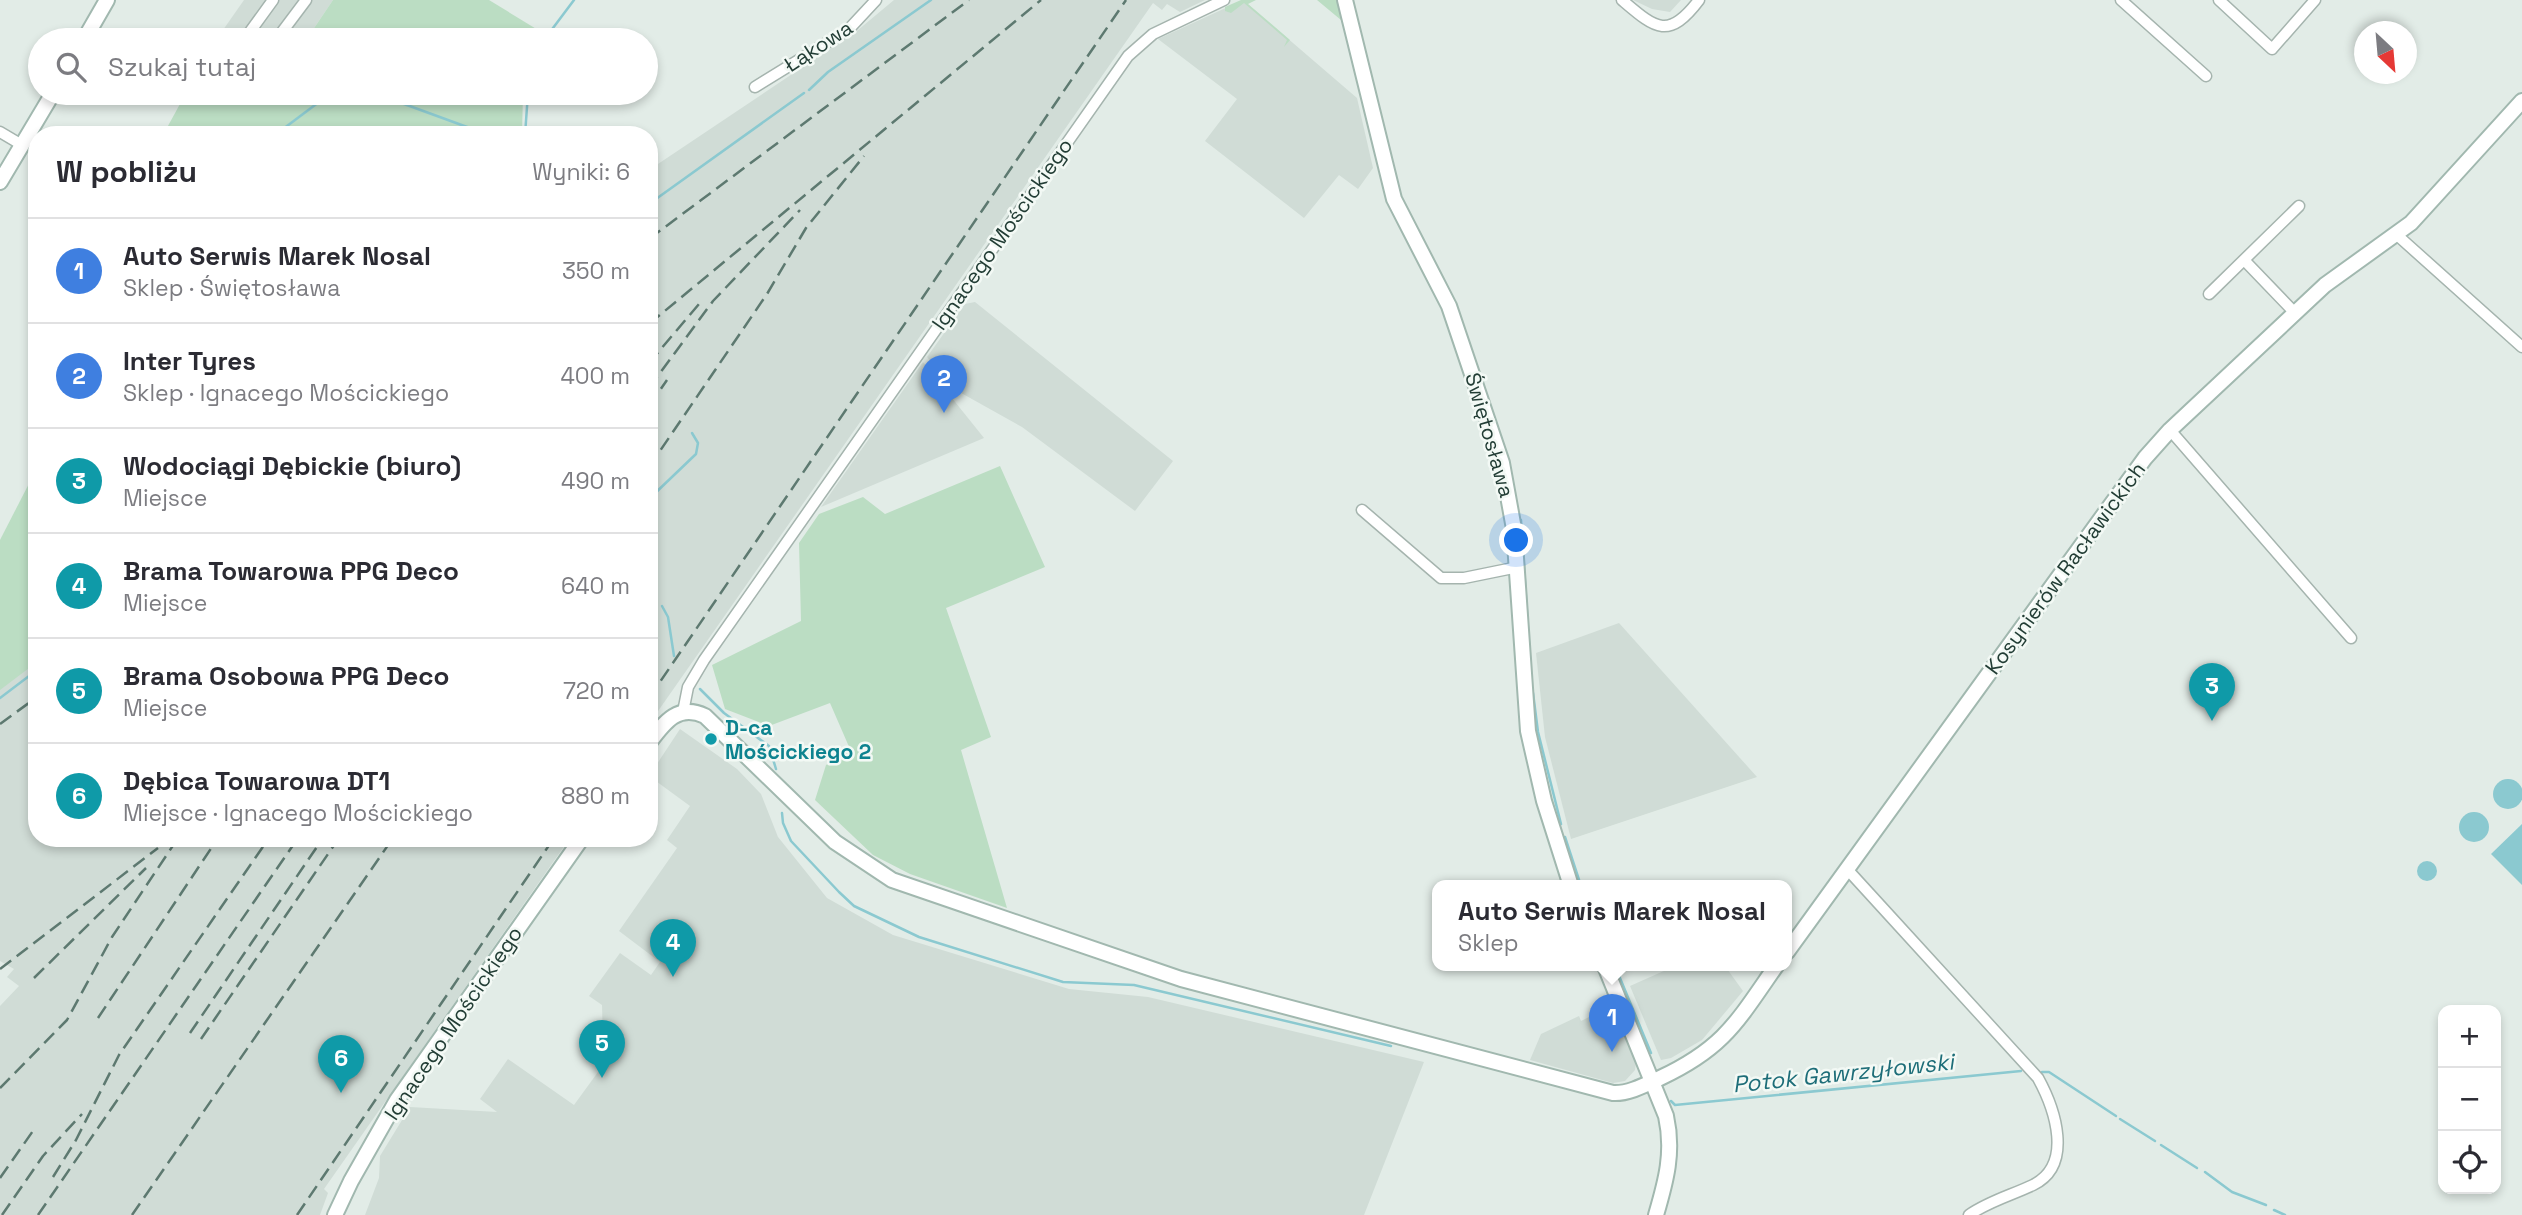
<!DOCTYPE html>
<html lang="pl">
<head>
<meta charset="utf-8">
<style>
	:root { --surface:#fff; --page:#f2f2f3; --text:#2b2b33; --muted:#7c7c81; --line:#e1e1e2; --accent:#db2777 }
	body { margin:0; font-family:"Space Grotesk",sans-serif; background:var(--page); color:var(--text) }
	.controls { position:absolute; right:21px; bottom:21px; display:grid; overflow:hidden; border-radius:14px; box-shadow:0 4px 10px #0003 }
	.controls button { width:63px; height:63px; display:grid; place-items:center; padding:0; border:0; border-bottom:2px solid var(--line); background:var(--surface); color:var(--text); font:35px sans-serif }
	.compass { position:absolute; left:2354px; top:21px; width:63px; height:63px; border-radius:50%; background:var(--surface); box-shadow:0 4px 10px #0003; rotate:154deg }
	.you { position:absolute; left:1517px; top:541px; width:24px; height:24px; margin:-18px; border:5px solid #fff; border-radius:50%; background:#1a73e8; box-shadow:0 0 0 10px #1a73e833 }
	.badge { display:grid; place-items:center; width:46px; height:46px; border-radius:50%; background:var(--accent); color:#fff; font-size:23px; font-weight:700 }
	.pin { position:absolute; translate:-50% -58px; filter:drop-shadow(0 2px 4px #0008) }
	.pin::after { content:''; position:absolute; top:37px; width:24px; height:21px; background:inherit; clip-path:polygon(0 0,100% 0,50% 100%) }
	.popup { position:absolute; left:1432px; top:880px; width:360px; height:91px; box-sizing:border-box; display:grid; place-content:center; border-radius:14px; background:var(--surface); filter:drop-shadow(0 2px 5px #0005); font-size:23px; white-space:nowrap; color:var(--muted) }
	.popup b { font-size:26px; color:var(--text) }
	.popup::after { content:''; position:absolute; left:50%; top:100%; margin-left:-14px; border:14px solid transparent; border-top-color:var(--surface) }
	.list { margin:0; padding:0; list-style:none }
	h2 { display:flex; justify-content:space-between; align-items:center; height:91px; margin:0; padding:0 28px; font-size:30px }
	h2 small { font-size:23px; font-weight:400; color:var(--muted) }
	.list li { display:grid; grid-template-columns:46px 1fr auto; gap:21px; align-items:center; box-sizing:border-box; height:105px; padding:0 28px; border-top:2px solid var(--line) }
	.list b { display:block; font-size:26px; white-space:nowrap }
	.list p { margin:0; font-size:23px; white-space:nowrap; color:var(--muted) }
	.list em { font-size:23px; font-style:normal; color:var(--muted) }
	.icon { flex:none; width:38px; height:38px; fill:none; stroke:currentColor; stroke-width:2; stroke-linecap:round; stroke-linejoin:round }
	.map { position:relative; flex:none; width:2522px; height:1215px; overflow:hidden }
	.search { position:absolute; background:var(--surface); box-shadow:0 4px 10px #0003; left:28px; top:28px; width:630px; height:77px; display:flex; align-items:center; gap:18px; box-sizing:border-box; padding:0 24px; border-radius:38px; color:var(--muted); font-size:26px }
	.panel { position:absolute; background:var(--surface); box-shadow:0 4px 10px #0003; left:28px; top:126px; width:630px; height:721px; border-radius:28px }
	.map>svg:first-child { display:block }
	.built { fill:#d0dcd6 }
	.green { fill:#bbddc3 }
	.water { fill:#8bc9d0 }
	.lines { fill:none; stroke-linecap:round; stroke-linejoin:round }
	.stream { stroke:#8bc9d0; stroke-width:2.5 }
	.street-casing { stroke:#a5b4ae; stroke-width:13 }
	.secondary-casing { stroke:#a1b8af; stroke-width:18 }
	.street { stroke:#fff; stroke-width:10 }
	.secondary { stroke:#fff; stroke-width:14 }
	.rail { stroke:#5d7970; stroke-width:2.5; stroke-dasharray:14 7; stroke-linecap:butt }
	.culture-dot { fill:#0f9aa8; stroke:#f3f9f5; stroke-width:2.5 }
	.labels { text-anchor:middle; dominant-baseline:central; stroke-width:5; stroke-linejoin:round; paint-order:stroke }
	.street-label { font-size:21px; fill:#223d35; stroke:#f3f9f5 }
	.culture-label { font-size:21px; font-weight:bold; fill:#0d838f; stroke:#f3f9f5; text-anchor:start }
	.water-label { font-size:23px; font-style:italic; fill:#1d6d78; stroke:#f3f9f5 }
</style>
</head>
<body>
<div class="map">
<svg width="2522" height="1215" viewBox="0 0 2522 1215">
	<rect width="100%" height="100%" fill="#e2ece7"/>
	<g class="built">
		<polygon points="244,0 333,0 306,40 216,40"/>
		<polygon points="894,0 1205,0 1180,12 1167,4 1162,10 1153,3 649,724 649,170 858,30"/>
		<polygon points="1243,0 1357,98 1373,168 1358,189 1339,175 1304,218 1205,141 1237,99 1158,39"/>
		<polygon points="1633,0 1681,0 1670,12 1652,9"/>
		<polygon points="975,302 1173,461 1135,511 1022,427 954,389 927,357 965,304"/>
		<polygon points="923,362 984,438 821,507"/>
		<polygon points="1619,623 1757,777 1571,839 1545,737 1536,653"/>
		<polygon points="37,643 37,838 570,838 324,1189 328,1193 320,1215 0,1215 0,1006 19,986 7,977 14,969 0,961 0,672"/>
		<polygon points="680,729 737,769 761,794 778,837 827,898 893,935 1069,989 1148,997 1424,1062 1364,1215 365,1215 379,1178 380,1156 410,1107 497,1112 480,1099 508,1059 574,1105 614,1050 603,1042 602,1005 589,996 620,953 651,975 660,962 619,931 677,848 667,840 690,806 649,776"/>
		<polygon points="1675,966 1725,966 1743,991 1702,1040 1671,1058 1661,1060 1630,986"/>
		<polygon points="1613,1009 1636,1063 1635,1070 1625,1081 1613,1083 1530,1060 1541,1034 1579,1016 1581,1021 1589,1017 1595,1030 1606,1025 1602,1017"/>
	</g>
	<g class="green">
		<polygon points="333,0 489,0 538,30 533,40 306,40"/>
		<polygon points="1241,0 1256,0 1248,4 1290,40 1284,47 1287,40 1244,3 1231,13 1225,11 1225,7"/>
		<polygon points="1317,0 1340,0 1347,26 1343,27 1341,20"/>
		<polygon points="186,93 225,93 240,99 250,93 523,93 522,135 163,135"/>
		<polygon points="1000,466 1045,567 946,608 991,737 961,750 1007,908 910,874 873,855 815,800 826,765 850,749 830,703 769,726 725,709 712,665 801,621 799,543 819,514 863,497 885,514"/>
		<polygon points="37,468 37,662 0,690 0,540"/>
	</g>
	<g class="water">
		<circle cx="2508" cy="794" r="15"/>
		<circle cx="2474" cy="827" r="15"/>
		<polygon points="2522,824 2522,885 2491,854"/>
		<circle cx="2427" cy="871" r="10"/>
	</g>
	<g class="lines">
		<g class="stream">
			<polyline points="544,40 574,0"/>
			<polyline points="809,90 828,72 931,0"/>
			<polyline points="374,93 489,135"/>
			<polyline points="275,135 331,93"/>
			<polyline points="525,135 528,93"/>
			<polyline points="649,204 804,93"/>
			<polyline points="649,499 696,454 698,443 692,433"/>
			<polyline points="1521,520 1530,659"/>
			<polyline points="662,606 668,617 674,656"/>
			<polyline points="700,689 724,713 769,746 776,769"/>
			<polyline points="1533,693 1538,732 1561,824"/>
			<polyline points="0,698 37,670"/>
			<polyline points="782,813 783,823 791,841 839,892 854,906 919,937 1063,982 1134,985 1391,1046"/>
			<polyline points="1565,837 1581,886"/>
			<polyline points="1615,966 1651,1053"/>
			<polyline points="2042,1072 2049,1072 2116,1116"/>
			<polyline points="1671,1101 1675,1105 2021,1071"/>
			<polyline points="2120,1119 2155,1141"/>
			<polyline points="2161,1145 2197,1168"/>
			<polyline points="2205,1172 2232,1192 2266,1205"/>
			<polyline points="2274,1210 2285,1215"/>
		</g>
		<g class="street-casing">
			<g id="street">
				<path d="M1622,0C1655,28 1668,41 1699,0"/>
				<polyline points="2121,0 2206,76"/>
				<polyline points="2219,0 2272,49 2315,0"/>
				<polyline points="244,40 273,0"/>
				<polyline points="276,40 306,0"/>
				<polyline points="755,87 849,29 876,0"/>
				<polyline points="0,132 22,145"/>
				<polyline points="2397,235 2522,347"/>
				<polyline points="2245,261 2295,313"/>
				<polyline points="2209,294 2299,206"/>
				<polyline points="2170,430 2351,638"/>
				<polyline points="1362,510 1441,578 1464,578 1518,567"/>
				<polyline points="683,712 688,687 704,660 1128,56 1153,34 1224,0"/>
				<path d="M1847,869L2038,1078C2055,1109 2074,1165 2033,1185C2012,1195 1989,1201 1969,1215"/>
			</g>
		</g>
		<g class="secondary-casing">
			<g id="secondary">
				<polyline points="1345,0 1394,199 1449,306 1502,463 1514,529 1528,731 1544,801 1571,886"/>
				<polyline points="84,40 107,0"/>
				<polyline points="0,182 53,93"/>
				<path d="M649,743C664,723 678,703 705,716L835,842L892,880L1181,979L1613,1093C1628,1094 1645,1085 1660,1078C1724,1048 1737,1022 1776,966"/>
				<polyline points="1787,952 2145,458 2170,430 2325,285 2411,223 2522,101"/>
				<path d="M1605,966L1666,1116C1674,1152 1666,1181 1656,1215"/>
				<polyline points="335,1215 351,1181 397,1100 582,838"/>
			</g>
		</g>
		<use href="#street" class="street"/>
		<use href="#secondary" class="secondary"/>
		<g class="rail">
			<polyline points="649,239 969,0"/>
			<polyline points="649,324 1041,0"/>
			<polyline points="649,363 699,304"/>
			<polyline points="649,388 713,301 800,210"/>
			<polyline points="649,406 667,380"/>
			<polyline points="649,467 767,294 806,228 864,156"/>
			<polyline points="649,698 1126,0"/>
			<polyline points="0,724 37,697"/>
			<polyline points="0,969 158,848"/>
			<polyline points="34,978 146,868"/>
			<polyline points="98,1018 218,838"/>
			<polyline points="190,1033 323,838"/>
			<polyline points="201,1039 339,838"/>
			<polyline points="0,1088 67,1020 112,937 178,838"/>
			<polyline points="53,1177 76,1140 119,1055 269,838"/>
			<polyline points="0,1178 35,1128"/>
			<polyline points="2,1215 43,1156 82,1114"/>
			<polyline points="38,1215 298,838"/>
			<polyline points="132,1215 393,838"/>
			<polyline points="297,1215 554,838"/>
		</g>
	</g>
	<circle class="culture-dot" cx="711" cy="739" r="7"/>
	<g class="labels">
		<g class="street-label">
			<text transform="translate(818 46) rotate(-33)">Łąkowa</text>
			<text transform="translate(1002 234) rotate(-55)">Ignacego Mościckiego</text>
			<text transform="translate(1490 435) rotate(74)">Świętosława</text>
			<text transform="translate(2065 568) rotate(-54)">Kosynierów Racławickich</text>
			<text transform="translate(453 1023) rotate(-56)">Ignacego Mościckiego</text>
		</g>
		<g class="culture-label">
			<text x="725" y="727">D-ca<tspan x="725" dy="24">Mościckiego 2</tspan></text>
		</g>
		<g class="water-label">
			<text transform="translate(1843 1073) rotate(-6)">Potok Gawrzyłowski</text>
		</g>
	</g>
</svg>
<div class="controls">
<button>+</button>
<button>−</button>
<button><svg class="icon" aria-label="locate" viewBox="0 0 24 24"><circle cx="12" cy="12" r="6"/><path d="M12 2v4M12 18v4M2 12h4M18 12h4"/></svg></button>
</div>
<svg class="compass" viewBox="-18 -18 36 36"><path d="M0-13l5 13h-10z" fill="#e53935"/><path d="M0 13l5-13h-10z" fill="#7c7c81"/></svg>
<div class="you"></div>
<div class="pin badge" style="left:1612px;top:1052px;background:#3f7fe0">1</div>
<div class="popup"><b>Auto Serwis Marek Nosal</b>Sklep</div>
<div class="pin badge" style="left:944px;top:413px;background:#3f7fe0">2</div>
<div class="pin badge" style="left:2212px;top:721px;background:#0f9aa8">3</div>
<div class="pin badge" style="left:673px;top:977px;background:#0f9aa8">4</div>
<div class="pin badge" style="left:602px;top:1078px;background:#0f9aa8">5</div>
<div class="pin badge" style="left:341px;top:1093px;background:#0f9aa8">6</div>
<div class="search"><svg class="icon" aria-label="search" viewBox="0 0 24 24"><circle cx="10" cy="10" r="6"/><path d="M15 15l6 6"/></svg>Szukaj tutaj</div>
<section class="panel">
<h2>W pobliżu<small>Wyniki: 6</small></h2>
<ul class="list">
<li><span class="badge" style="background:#3f7fe0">1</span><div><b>Auto Serwis Marek Nosal</b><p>Sklep · Świętosława</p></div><em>350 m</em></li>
<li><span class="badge" style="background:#3f7fe0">2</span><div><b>Inter Tyres</b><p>Sklep · Ignacego Mościckiego</p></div><em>400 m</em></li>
<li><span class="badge" style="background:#0f9aa8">3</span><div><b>Wodociągi Dębickie (biuro)</b><p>Miejsce</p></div><em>490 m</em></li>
<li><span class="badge" style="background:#0f9aa8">4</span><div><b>Brama Towarowa PPG Deco</b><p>Miejsce</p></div><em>640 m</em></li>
<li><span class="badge" style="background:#0f9aa8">5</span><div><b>Brama Osobowa PPG Deco</b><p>Miejsce</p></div><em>720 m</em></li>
<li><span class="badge" style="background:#0f9aa8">6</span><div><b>Dębica Towarowa DT1</b><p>Miejsce · Ignacego Mościckiego</p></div><em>880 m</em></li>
</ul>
</section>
</div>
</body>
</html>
